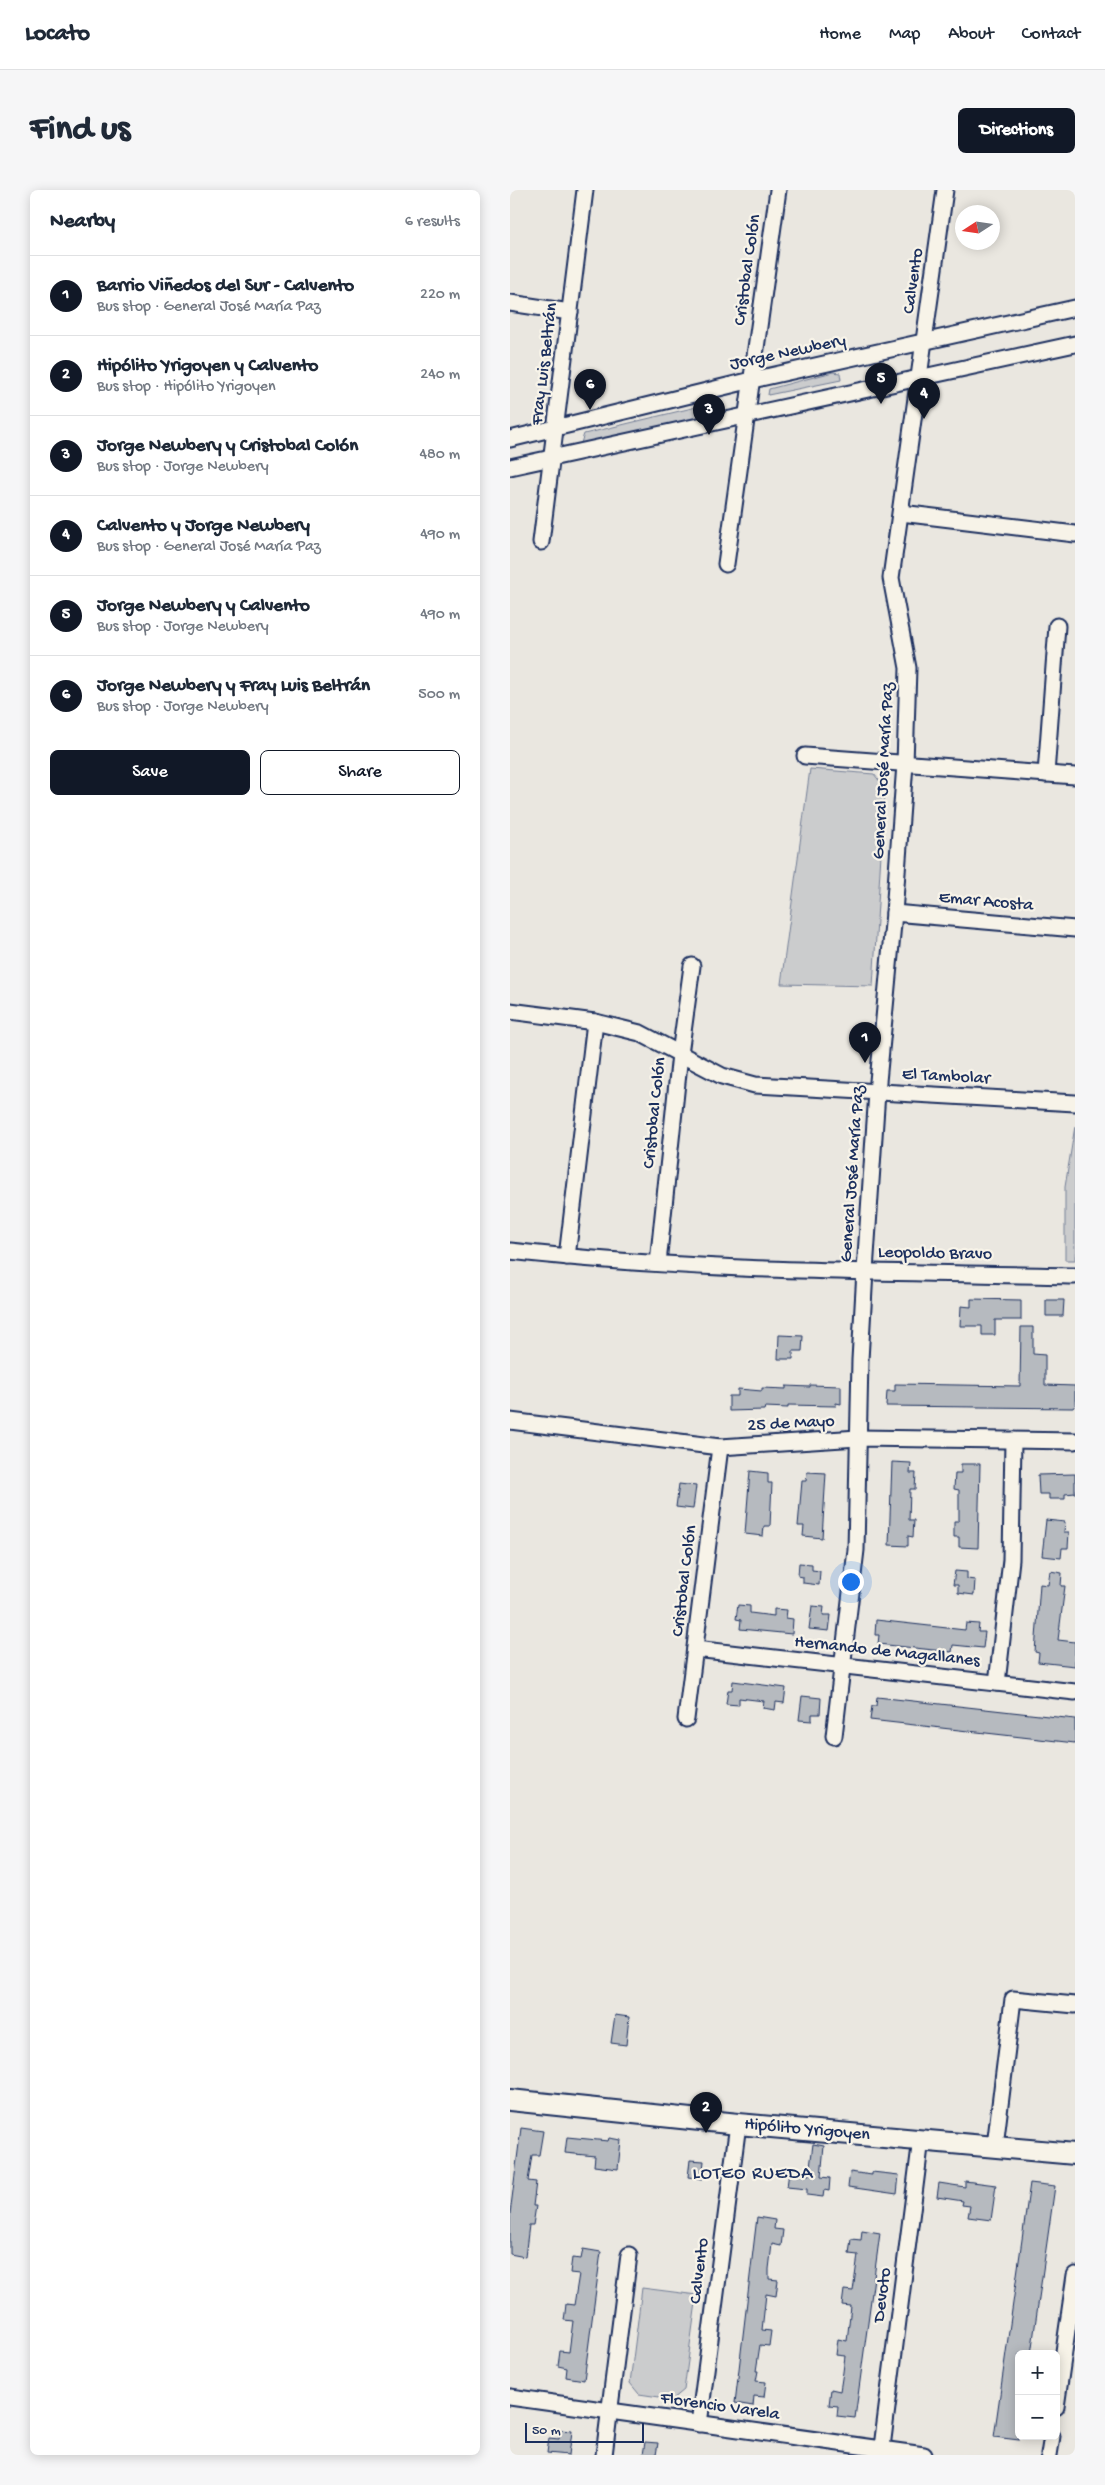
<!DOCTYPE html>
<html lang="en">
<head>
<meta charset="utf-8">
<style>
	:root { --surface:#fff; --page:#f6f6f7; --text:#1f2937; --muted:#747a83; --line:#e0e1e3; --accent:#111827 }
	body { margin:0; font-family:"Gochi Hand",sans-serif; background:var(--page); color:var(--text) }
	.controls { position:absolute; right:15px; bottom:15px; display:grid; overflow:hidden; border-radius:8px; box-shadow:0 2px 12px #0003 }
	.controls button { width:45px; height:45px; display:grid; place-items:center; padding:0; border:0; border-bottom:1px solid var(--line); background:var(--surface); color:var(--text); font:25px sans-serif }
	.compass { position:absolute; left:445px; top:15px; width:45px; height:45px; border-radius:50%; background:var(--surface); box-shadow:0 2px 12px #0003; rotate:258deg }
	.scale { position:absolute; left:15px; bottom:12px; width:119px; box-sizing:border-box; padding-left:5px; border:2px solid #1b2f5e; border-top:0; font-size:14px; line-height:18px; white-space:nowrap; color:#1b2f5e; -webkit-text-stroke:4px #f7f3e8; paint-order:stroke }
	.you { position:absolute; left:340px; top:1391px; width:18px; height:18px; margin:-12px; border:4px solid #fff; border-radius:50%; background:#1a73e8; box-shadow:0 0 0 8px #1a73e833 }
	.badge { display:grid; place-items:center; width:32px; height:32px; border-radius:50%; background:var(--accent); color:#fff; font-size:16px; font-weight:700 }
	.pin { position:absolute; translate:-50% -41px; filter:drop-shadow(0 1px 2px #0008) }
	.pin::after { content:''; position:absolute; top:26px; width:18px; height:15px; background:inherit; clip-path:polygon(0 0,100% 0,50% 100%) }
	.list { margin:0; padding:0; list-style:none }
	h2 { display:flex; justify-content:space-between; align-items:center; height:65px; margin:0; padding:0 20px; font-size:21px }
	h2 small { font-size:16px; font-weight:400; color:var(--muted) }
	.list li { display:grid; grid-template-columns:32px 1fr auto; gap:15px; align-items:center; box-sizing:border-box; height:80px; padding:0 20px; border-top:1px solid var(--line) }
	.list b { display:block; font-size:19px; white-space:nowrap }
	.list p { margin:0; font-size:16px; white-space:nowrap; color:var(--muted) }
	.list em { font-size:16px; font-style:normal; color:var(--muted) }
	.actions { display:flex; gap:10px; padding:15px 20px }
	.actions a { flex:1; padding:11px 0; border:1px solid var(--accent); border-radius:8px; text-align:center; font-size:18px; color:var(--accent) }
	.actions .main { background:var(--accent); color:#fff }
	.map { position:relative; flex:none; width:565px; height:2265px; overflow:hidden; border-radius:8px }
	header { display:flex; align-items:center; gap:30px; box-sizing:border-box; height:70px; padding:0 25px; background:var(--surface); border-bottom:1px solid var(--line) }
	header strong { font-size:24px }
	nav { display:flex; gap:28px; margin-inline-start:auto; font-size:18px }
	.intro { display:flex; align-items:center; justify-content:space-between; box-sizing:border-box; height:120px; padding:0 30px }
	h1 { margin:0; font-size:35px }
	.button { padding:12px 22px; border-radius:8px; background:var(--accent); color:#fff; font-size:18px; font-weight:700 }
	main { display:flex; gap:30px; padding:0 30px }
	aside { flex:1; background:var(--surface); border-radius:8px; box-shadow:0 2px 12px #0003 }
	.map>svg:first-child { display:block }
	.green { fill:#cbcccd; stroke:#737e96 }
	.building { fill:#b6babf; stroke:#1b2f5e }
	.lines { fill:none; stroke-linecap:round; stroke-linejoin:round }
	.minor-casing { stroke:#1b2f5e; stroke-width:19 }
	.major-casing { stroke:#1b2f5e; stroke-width:24 }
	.minor { stroke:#f7f3e8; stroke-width:15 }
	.major { stroke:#f7f3e8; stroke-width:20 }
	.labels { text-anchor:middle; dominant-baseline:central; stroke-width:4.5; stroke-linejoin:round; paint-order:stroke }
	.street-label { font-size:18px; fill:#1b2f5e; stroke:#f7f3e8 }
	.neighbourhood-label { font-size:19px; letter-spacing:1px; fill:#1b2f5e; stroke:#f7f3e8 }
</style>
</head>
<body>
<header>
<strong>Locato</strong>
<nav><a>Home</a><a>Map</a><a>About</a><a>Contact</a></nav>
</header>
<div class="intro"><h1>Find us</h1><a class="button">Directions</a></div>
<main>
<aside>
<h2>Nearby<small>6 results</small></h2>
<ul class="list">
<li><span class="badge">1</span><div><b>Barrio Viñedos del Sur - Calvento</b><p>Bus stop · General José María Paz</p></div><em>220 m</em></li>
<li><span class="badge">2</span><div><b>Hipólito Yrigoyen y Calvento</b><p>Bus stop · Hipólito Yrigoyen</p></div><em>240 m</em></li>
<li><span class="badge">3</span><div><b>Jorge Newbery y Cristobal Colón</b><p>Bus stop · Jorge Newbery</p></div><em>480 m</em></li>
<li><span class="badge">4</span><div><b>Calvento y Jorge Newbery</b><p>Bus stop · General José María Paz</p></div><em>490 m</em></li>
<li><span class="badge">5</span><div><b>Jorge Newbery y Calvento</b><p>Bus stop · Jorge Newbery</p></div><em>490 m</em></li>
<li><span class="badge">6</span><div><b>Jorge Newbery y Fray Luis Beltrán</b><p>Bus stop · Jorge Newbery</p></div><em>500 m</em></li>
</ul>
<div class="actions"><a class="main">Save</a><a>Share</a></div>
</aside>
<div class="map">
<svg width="565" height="2265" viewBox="0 0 565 2265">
	<rect width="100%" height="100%" fill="#eae7e0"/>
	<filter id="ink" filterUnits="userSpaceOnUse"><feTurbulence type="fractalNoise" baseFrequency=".02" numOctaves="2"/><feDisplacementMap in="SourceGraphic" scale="10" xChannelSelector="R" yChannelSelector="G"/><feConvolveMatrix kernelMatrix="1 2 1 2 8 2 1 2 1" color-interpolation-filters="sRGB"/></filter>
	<g filter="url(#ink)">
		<g class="green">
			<polygon points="323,182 330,183 331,190 258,205 259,199"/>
			<polygon points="203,213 208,216 209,225 77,255 71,253 74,244"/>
			<polygon points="300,579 364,584 375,598 363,796 271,794"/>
			<polygon points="565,936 565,1070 555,1070 555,997"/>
			<polygon points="132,2098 187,2105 174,2200 163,2209 129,2204 120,2193"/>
		</g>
		<g class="building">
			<polygon points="461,1109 511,1110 511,1130 485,1130 485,1145 472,1145 472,1136 450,1136 451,1116 461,1117"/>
			<polygon points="536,1110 554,1110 553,1126 536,1126"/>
			<polygon points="511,1137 523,1137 523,1164 535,1165 535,1195 565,1196 565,1215 563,1218 376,1216 377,1201 385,1201 385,1194 510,1196"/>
			<polygon points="269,1145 293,1146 292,1161 283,1161 283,1169 268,1169"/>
			<polygon points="300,1195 331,1196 331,1214 326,1213 326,1216 278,1215 278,1218 255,1217 254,1220 219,1221 219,1206 228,1206 228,1199 252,1201 252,1198 276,1199 276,1196 300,1197"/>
			<polygon points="382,1272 401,1273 400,1283 406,1283 405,1299 400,1299 399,1330 404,1330 403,1347 398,1346 398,1356 379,1355"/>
			<polygon points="451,1274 470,1274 468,1358 449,1357 449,1347 444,1347 444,1331 449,1331 449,1300 444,1299 445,1283 451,1283"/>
			<polygon points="240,1281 258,1283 258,1293 262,1293 260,1336 254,1336 253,1346 235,1344"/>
			<polygon points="297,1282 316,1283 312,1348 293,1346 294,1336 288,1336 292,1291 296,1291"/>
			<polygon points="565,1284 565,1303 555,1304 555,1309 539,1309 539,1304 529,1304 528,1285"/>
			<polygon points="169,1294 186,1296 183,1319 166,1317"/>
			<polygon points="536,1330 555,1332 554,1342 559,1342 558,1358 552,1358 551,1368 532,1366"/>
			<polygon points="289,1373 302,1374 302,1380 310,1381 309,1395 293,1393 293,1387 288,1386"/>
			<polygon points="445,1381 457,1382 457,1389 465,1390 464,1405 448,1403 448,1395 443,1395"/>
			<polygon points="540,1381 552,1383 551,1396 555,1396 548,1450 565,1452 565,1476 528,1472 529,1463 525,1462 530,1394 538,1395"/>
			<polygon points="228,1415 240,1416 240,1423 264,1426 264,1419 277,1420 276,1428 283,1429 282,1444 230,1439 231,1430 226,1429"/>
			<polygon points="302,1416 314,1417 313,1425 321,1425 319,1441 299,1439"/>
			<polygon points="366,1430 455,1440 456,1433 469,1434 468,1442 475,1442 473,1458 443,1455 442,1462 368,1454 369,1445 365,1445"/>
			<polygon points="223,1491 276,1498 274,1513 266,1512 265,1520 253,1518 254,1511 229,1508 229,1515 216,1514 218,1500 222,1500"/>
			<polygon points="292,1506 311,1508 310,1524 302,1524 302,1531 289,1530"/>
			<polygon points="367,1507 565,1529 565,1553 360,1530 362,1516 366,1516"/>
			<polygon points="105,1825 119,1827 116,1855 101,1853"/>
			<polygon points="11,1938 33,1941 29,1965 22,1965 18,1991 26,1992 23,2016 26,2016 23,2035 19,2035 15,2067 0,2064 0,2024"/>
			<polygon points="57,1947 98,1951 99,1948 111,1950 108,1979 84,1976 85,1966 55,1963"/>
			<polygon points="303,1954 314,1956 311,1987 320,1988 319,2001 314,2000 313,2007 297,2005 297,1999 277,1997 279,1982 299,1985"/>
			<polygon points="180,1970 194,1971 192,1989 178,1987"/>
			<polygon points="340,1982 362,1985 362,1982 389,1985 387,2004 338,1997"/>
			<polygon points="455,1991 486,1995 481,2030 458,2027 460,2016 452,2015 453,2011 427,2007 429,1993 455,1997"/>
			<polygon points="520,1993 545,1996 521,2164 509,2164 509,2250 484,2247"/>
			<polygon points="247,2027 265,2030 264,2039 273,2040 271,2056 262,2054 259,2079 259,2089 268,2090 266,2106 256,2104 252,2140 261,2141 259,2156 250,2155 246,2181 248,2181 246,2191 256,2192 254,2207 244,2206 243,2216 225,2213"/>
			<polygon points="352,2040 370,2043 345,2228 327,2226 328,2216 319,2215 321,2199 330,2201 333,2182 335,2166 326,2165 328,2149 337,2151 341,2116 332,2115 334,2100 343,2101 348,2065 339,2064 341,2049 351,2050"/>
			<polygon points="73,2059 91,2062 74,2190 56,2187 57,2178 48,2176 50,2161 59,2162 63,2131 54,2130 55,2123 56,2114 64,2115 69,2084 60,2083 62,2068 71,2069"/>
			<polygon points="50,2240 62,2241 59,2265 37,2263 39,2248 49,2249"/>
			<polygon points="135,2252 148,2253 146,2265 133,2265"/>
		</g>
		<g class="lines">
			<g class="minor-casing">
				<g id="minor">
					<polyline points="0,113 60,122"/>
					<polyline points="0,249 242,190 565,118"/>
					<polyline points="0,277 565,154"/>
					<polyline points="391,323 565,344"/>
					<polyline points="31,352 75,0"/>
					<polyline points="216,374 268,0"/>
					<polyline points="295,566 565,586"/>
					<polyline points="536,584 547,436"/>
					<polyline points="384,723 565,739"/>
					<polyline points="0,821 85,832 130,843 212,886 245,895 565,913"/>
					<path d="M0,1061C187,1082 377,1082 565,1086"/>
					<polyline points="57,1067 85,832"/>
					<polyline points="148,1073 170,864 182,776"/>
					<polyline points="0,1231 210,1257 348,1248 565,1251"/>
					<polyline points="185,1459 565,1502"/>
					<polyline points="487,1493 501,1370 503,1250"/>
					<polyline points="176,1529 210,1257"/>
					<polyline points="324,1546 346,1360 350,1170 355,1081 367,902 384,723 395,574 398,478 381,388 435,0"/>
					<polyline points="485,1956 503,1809 565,1815"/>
					<polyline points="0,2207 414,2265"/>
					<polyline points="546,2217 565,2085"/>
					<polyline points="189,2234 228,1934"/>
					<polyline points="94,2265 119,2065"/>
					<polyline points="371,2265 411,1949"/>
					<polyline points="539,2265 542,2246"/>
				</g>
			</g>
			<g class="major-casing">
				<polyline id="major" points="0,1910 228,1934 565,1964"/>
			</g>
			<use href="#minor" class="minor"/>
			<use href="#major" class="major"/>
		</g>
	</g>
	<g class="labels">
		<g class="street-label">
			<text transform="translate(238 80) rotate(-82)">Cristobal Colón</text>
			<text transform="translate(404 91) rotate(-82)">Calvento</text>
			<text transform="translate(278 163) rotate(-12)">Jorge Newbery</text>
			<text transform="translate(35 174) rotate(-83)">Fray Luis Beltrán</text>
			<text transform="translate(374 581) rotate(-87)">General José María Paz</text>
			<text transform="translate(476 712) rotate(5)">Emar Acosta</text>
			<text transform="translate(436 887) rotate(3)">El Tambolar</text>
			<text transform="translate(145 923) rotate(-84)">Cristobal Colón</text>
			<text transform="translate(343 984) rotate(-86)">General José María Paz</text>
			<text transform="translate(425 1064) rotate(1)">Leopoldo Bravo</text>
			<text transform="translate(281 1234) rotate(-3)">25 de Mayo</text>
			<text transform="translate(175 1391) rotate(-83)">Cristobal Colón</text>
			<text transform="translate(377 1462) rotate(6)">Hernando de Magallanes</text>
			<text transform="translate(297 1940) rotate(5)">Hipólito Yrigoyen</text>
			<text transform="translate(190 2081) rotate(-83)">Calvento</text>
			<text transform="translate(373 2105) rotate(-83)">Devoto</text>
			<text transform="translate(210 2217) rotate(8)">Florencio Varela</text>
		</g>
		<g class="neighbourhood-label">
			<text x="243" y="1984">LOTEO RUEDA</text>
		</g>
	</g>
</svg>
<div class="controls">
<button>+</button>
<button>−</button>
</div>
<svg class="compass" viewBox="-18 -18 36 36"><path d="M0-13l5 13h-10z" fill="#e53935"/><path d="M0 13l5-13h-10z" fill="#747a83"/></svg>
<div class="scale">50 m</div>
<div class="you"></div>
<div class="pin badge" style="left:355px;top:873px">1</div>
<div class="pin badge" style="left:196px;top:1943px">2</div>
<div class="pin badge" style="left:199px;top:245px">3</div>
<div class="pin badge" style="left:414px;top:229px">4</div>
<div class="pin badge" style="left:371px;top:214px">5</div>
<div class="pin badge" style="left:80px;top:220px">6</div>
</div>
</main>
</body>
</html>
